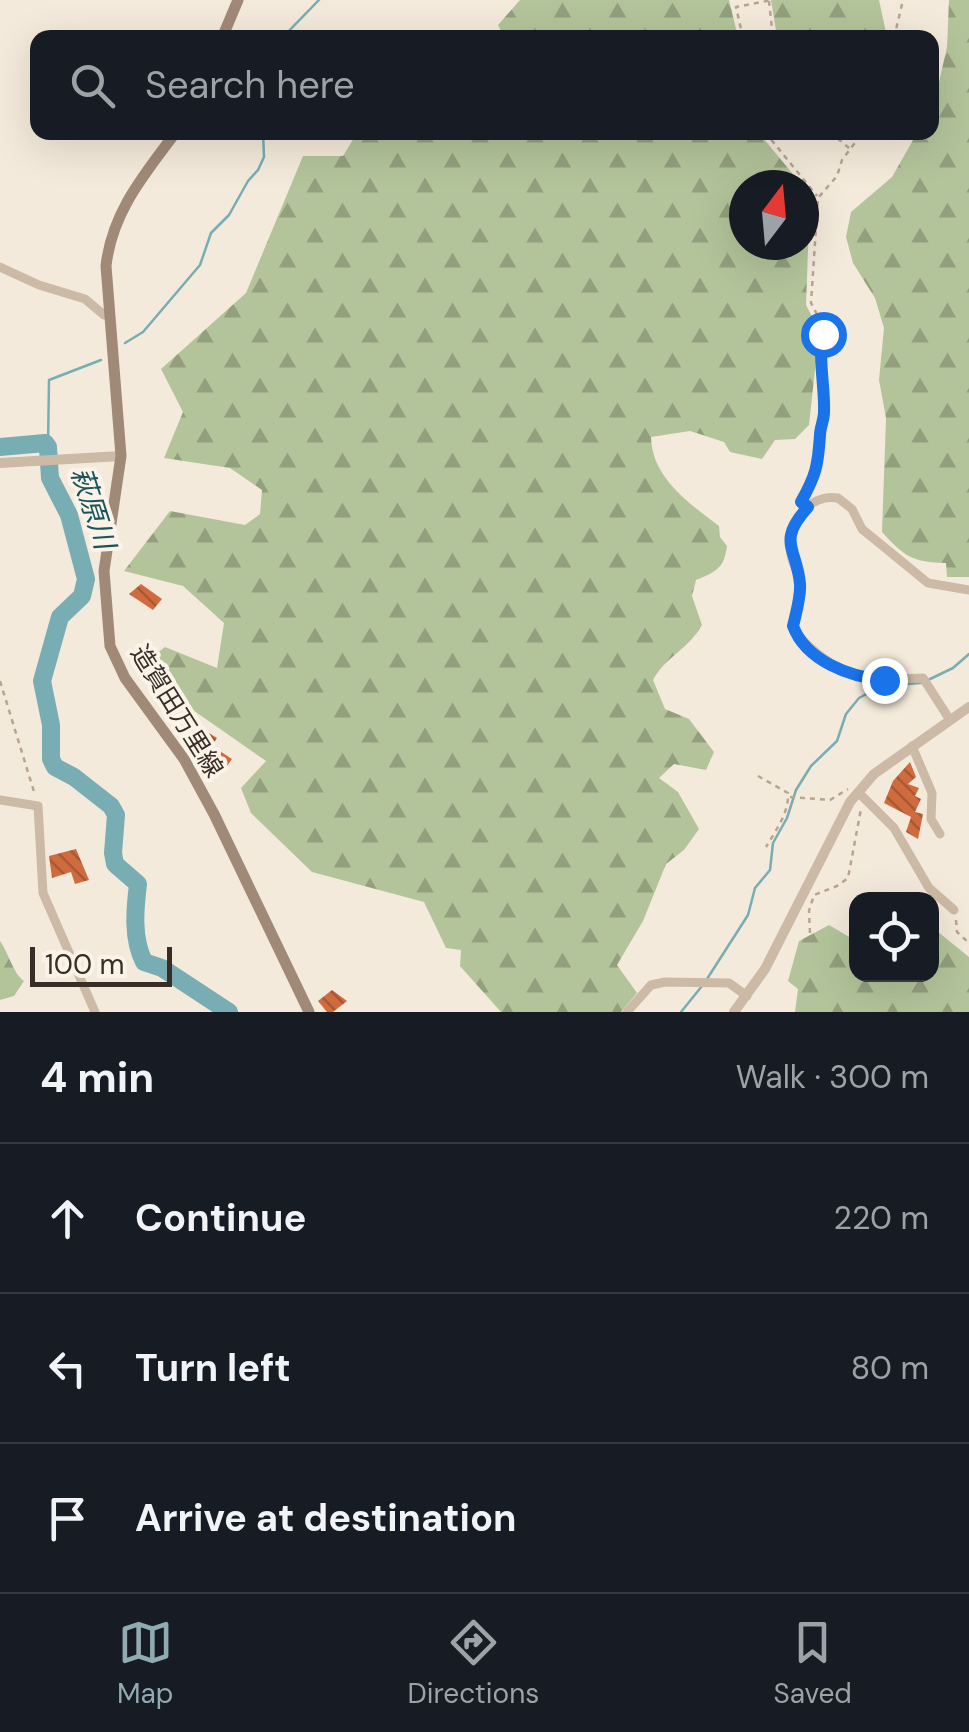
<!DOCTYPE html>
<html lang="en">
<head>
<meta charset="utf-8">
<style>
	:root { --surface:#171b24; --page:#242831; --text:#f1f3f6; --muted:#9ea1a6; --line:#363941; --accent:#90abb1 }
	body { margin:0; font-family:"DM Sans","Noto Sans JP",sans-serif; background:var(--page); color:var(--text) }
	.controls { position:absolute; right:30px; bottom:30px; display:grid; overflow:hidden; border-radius:20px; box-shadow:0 10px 40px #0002 }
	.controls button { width:90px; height:90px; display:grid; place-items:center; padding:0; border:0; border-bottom:2px solid var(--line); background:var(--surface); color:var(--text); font:50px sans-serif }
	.compass { position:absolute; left:729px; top:170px; width:90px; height:90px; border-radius:50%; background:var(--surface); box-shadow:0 10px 40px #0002; rotate:16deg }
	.scale { position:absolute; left:30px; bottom:25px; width:142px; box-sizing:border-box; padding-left:10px; border:5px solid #382e27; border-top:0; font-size:28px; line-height:35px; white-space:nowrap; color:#382e27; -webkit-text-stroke:8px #fbf3e8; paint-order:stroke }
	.stop { position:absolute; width:30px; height:30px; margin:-22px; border:8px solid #1a73e8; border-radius:50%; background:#fff }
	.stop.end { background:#1a73e8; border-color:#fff; box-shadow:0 2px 10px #0008 }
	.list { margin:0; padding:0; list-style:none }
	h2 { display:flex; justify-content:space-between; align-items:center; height:130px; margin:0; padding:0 40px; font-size:42px }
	h2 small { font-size:32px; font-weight:400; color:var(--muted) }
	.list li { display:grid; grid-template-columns:65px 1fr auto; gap:30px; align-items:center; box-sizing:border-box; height:150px; padding:0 40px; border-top:2px solid var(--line) }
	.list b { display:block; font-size:38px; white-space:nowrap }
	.list em { font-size:32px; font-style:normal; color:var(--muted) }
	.icon { flex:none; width:55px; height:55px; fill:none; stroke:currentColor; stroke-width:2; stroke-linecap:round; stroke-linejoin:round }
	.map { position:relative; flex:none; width:969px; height:1012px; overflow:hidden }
	.search { position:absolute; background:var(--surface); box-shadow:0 10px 40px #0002; left:30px; right:30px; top:30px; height:110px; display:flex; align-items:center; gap:25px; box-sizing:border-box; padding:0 35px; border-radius:20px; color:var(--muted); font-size:38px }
	.sheet { height:580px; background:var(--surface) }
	nav { display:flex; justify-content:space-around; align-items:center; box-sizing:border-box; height:140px; border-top:2px solid var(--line); background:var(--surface); font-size:28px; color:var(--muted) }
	nav a { display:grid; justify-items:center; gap:5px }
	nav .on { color:var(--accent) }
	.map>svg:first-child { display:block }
	.forest { fill:url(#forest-firs) }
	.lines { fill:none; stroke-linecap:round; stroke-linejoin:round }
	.stream { stroke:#78adb3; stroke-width:2.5 }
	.river { stroke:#78adb3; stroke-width:18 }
	.building { fill:url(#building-back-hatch) }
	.path { stroke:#b9a490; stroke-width:2.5; stroke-dasharray:5 5; stroke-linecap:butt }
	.minor { stroke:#cdbaa6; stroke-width:9 }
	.tertiary { stroke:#cdbaa6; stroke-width:10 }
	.secondary { stroke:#a18977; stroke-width:11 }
	.route { stroke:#1a73e8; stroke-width:12 }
	.labels { text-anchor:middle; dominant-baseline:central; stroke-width:8; stroke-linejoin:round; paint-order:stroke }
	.street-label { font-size:25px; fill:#382e27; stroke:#fbf3e8 }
	.water-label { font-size:28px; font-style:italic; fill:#19545d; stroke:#fbf3e8 }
</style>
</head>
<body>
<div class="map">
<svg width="969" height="1012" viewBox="0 0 969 1012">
	<defs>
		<pattern id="forest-firs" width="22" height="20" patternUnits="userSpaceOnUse" patternTransform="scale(2.5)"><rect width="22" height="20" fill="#b3c49a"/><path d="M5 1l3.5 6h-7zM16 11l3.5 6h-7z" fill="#93a07e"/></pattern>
		<pattern id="building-back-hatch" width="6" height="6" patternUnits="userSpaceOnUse" patternTransform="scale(2.5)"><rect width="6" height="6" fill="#cf6b3e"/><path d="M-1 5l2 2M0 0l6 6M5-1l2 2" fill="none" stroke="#a95834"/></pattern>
	</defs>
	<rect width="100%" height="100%" fill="#f4eadb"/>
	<g class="forest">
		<polygon points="520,0 729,0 738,37 504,37 498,25"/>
		<polygon points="771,0 879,0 887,37 777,37"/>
		<path d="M949,0H969V577H947L946,563C912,562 905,557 882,532L886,418L879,380L884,328L875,298L853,263L846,237L851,212L892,177L917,133L932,132V113L947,47Z"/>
		<path d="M357,133H759L802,185H744V245H804V187L810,195L806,305L817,326L818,342L809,425L795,439L775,440L762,459L730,452L724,442L690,431L651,437C652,478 689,503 719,526L720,537L727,546C724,568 716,572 696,580L692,596L702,625C687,651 667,655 653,680L665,709L689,719L714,752L706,770L674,764L659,778L678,792L699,829L684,850L666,864L643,921L617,965L637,993L621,1012H501L460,966L461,950L446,948L424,902L312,872L251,813L241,788L266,761L177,699L148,660L165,647L217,668L224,623L183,586L124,571L170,511L245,525L260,514L262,490L230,468L164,458L183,412L161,369L246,293L303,156H343Z"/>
		<path d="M829,925L856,941V974L915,975L923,979C939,967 934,948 932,927L969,957V1012H795L798,989L788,981L799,941Z"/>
		<path d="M0,941C9,954 13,973 24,981L14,996L0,1000Z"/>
	</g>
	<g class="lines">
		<g class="stream">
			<polyline points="282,38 319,0"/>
			<polyline points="125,343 143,332 200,265 211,233 229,215 248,181 258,170 264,157 263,132"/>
			<polyline points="48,447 49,380 101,360"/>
			<polyline points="928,680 953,668 969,654"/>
			<polyline points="707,979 748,915 755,888 770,870 773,843 787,818 796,790 811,766 837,741 846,714 859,698 872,691 883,686 921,683"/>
			<polyline points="681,1012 702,986"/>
		</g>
		<path class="river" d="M0,447L45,443L48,447L50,478L69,515L86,579L82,596L60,617L42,681L51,725V759L55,767L74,777L111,806L116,815L113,853L115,864L138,884C135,909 132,938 144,962L162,968L229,1012"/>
	</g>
	<g class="building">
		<polygon points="141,584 162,599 153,610 129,594"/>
		<polygon points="186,719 217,738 212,746 232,759 223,772 194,756 202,745 179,731"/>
		<polygon points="910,762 916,777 908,784 919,788 915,796 921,799 915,812 923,814 918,839 906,832 911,817 884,803 893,781"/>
		<polygon points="76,849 89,880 75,884 71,872 52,878 49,856"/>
		<polygon points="332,990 347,1001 333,1012 327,1012 318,1001"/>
	</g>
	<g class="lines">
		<g class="path">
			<polyline points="769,1 773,38"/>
			<polyline points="743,38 736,7 772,0"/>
			<polyline points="894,38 903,0"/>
			<polyline points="765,132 817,196"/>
			<polyline points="830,132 849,148"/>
			<polyline points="803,499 817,473 824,415 820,351 823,334 821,322 811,303 818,198 837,176 842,160 863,132"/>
			<polyline points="0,681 35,795"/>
			<path d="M758,776L788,793C789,813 776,830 766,847"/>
			<polyline points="790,797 830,800 848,789"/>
			<polyline points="956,920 957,932 969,943"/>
			<polyline points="810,933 809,911 814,895 837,886 848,878 861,809"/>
		</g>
		<g class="minor">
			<polyline points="0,267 39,285 85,299 104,315 110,315"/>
			<path d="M950,720L923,678C865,681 835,677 795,632C792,616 801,601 800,585C799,575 793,565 791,555C786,527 807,493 838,498L852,509L862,529L928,583L969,590"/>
			<polyline points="912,746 932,793 931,819 940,834"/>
			<polyline points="858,792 894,828 929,888 954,910"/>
			<polyline points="0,800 38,806 43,893 95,1012"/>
			<polyline points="627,1012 651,985 665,982 729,983 747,996"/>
		</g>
		<g class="tertiary">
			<polyline points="0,463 121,456"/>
			<polyline points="734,1012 765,969 850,802 874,774 969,707"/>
		</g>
		<g class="secondary">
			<polyline points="222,38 238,0"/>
			<path d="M176,132C144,175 112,212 106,266L121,456L104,571L110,646L125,678L184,759L214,814L309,1012"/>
		</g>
	</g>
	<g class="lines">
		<path class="route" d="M823,334C818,361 825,386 824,412C824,420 820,428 820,435C818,466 816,475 801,502L808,507C776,542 797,548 800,584C801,597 796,613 793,626C806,661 850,677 884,680"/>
	</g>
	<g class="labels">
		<g class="street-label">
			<text transform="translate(177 711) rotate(58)">造賀田万里線</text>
		</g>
		<g class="water-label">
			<text transform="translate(93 508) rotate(72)">萩原川</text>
		</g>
	</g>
</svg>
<div class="controls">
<button><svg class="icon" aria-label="locate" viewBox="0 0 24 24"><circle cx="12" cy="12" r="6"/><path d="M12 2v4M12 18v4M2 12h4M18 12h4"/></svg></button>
</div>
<svg class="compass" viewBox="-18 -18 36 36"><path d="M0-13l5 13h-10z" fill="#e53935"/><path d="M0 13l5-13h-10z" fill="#9ea1a6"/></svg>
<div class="scale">100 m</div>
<div class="stop" style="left:823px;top:334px"></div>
<div class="stop end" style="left:884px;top:680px"></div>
<div class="search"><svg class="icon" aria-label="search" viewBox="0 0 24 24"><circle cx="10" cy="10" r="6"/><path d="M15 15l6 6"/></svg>Search here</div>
</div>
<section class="sheet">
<h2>4 min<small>Walk · 300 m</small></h2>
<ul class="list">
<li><svg class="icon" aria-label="ahead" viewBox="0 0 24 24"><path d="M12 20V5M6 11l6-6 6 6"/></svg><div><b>Continue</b></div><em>220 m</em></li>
<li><svg class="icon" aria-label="left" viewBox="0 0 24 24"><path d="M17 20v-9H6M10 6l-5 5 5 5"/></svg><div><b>Turn left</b></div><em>80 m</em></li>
<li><svg class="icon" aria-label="arrive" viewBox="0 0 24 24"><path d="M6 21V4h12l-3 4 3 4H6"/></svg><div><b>Arrive at destination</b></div></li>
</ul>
</section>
<nav>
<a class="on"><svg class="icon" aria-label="map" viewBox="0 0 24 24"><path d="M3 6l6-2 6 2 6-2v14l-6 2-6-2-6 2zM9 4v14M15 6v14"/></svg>Map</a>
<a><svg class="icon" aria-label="directions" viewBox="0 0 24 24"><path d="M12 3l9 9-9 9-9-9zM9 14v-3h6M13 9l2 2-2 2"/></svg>Directions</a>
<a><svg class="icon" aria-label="saved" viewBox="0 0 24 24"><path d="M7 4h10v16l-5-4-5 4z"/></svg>Saved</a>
</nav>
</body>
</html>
